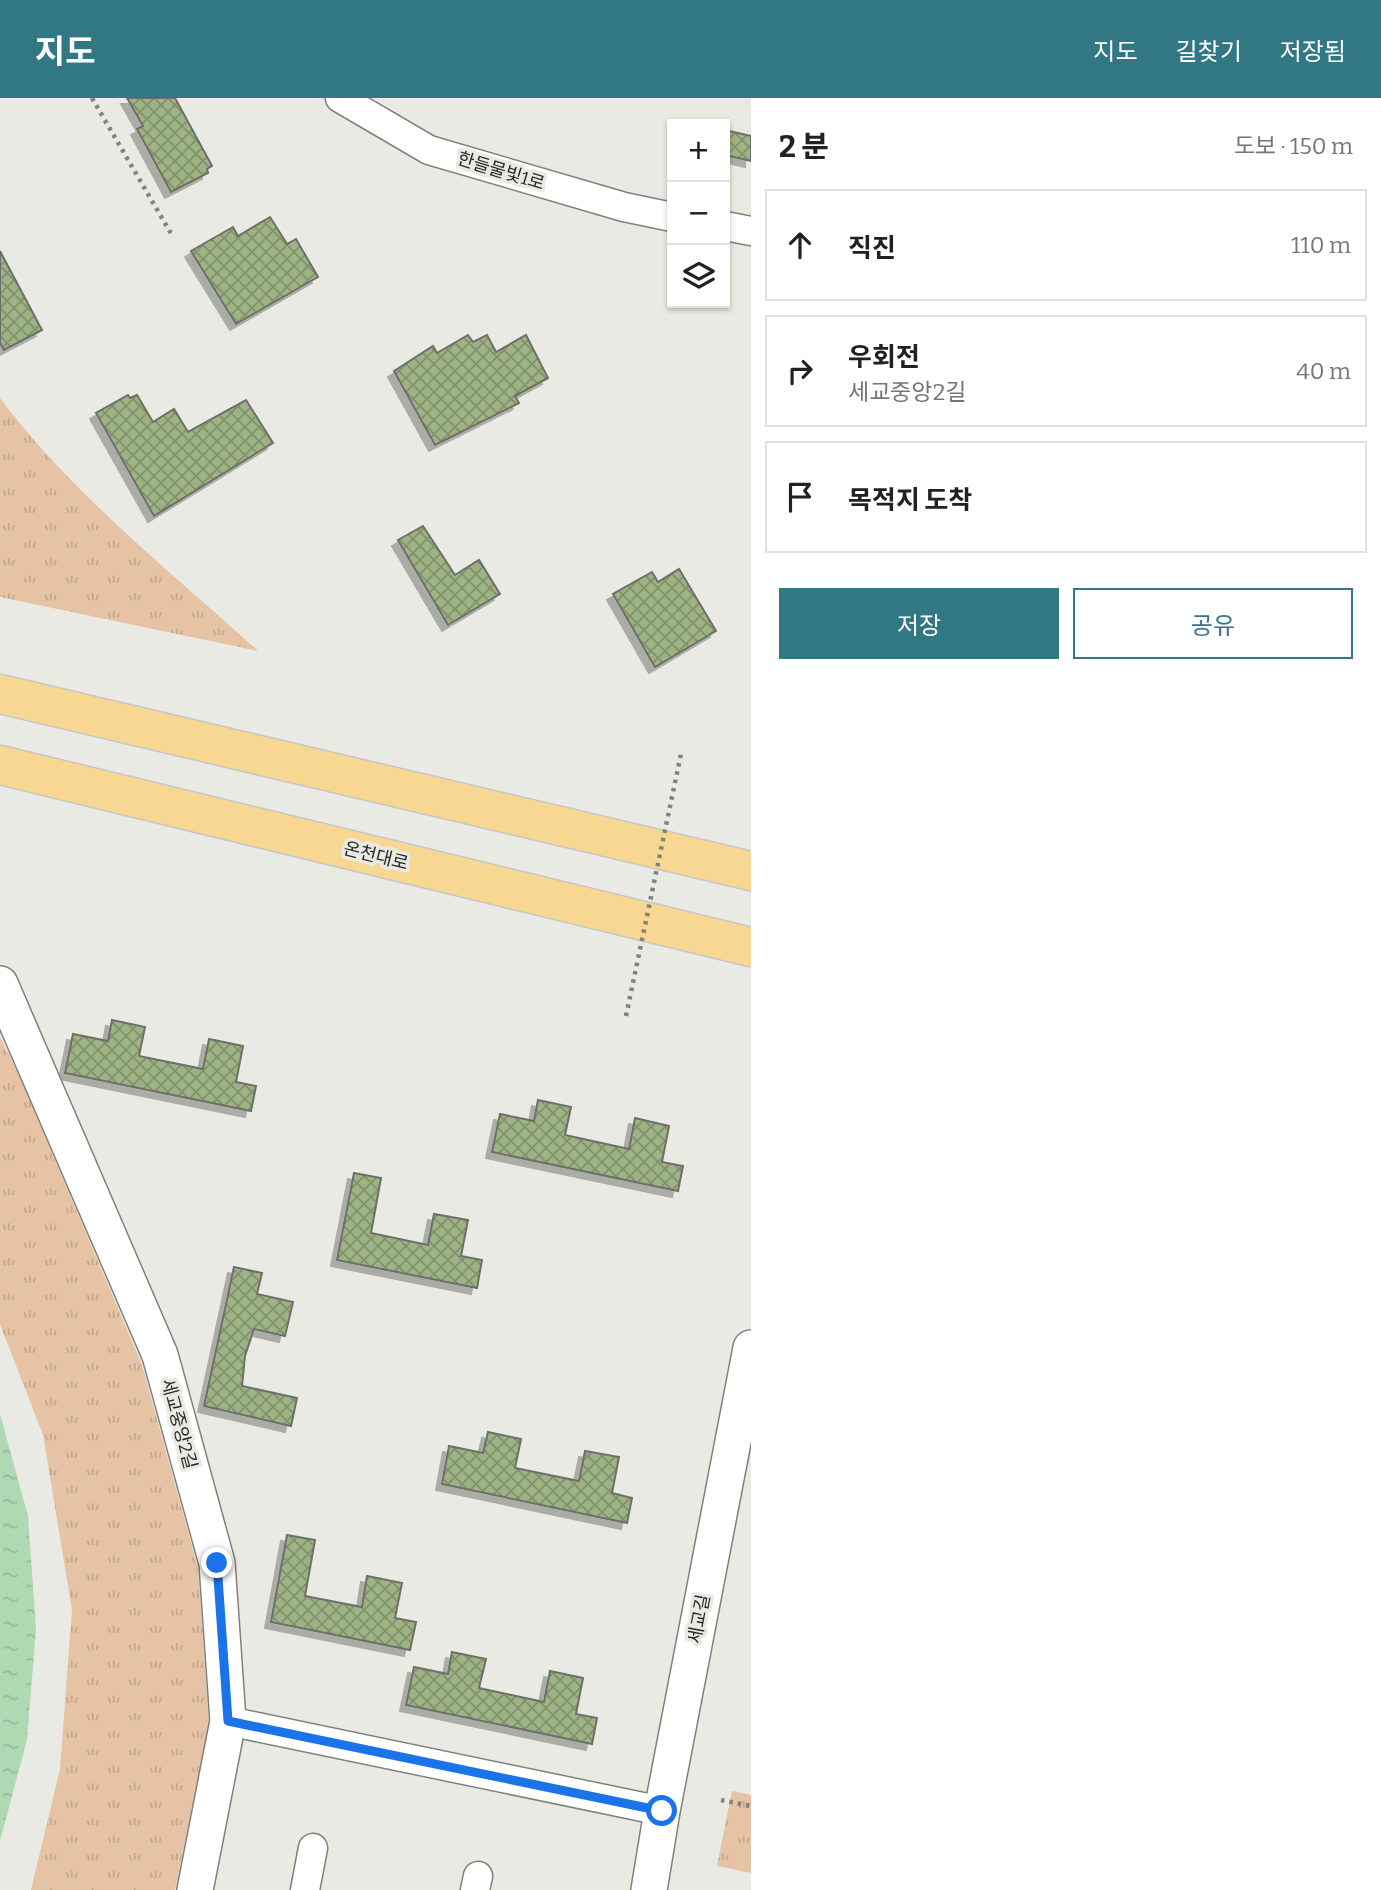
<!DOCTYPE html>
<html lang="ko">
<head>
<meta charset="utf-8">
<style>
	:root { --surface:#fff; --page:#f6f6f6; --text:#202124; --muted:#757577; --line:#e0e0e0; --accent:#317784 }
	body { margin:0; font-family:Bitter,"Noto Sans KR",serif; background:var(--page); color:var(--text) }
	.controls { position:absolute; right:21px; top:21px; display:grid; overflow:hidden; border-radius:0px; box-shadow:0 2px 5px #0004 }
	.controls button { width:63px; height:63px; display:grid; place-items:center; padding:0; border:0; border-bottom:2px solid var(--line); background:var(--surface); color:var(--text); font:35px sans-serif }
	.stop { position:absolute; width:21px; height:21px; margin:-16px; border:5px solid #1a73e8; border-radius:50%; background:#fff }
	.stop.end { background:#1a73e8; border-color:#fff; box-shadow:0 2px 7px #0008 }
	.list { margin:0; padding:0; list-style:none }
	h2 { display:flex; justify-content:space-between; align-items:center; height:91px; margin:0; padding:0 28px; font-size:30px }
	h2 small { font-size:23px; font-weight:400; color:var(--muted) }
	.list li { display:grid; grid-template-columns:46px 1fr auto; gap:21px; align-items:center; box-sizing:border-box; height:112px; margin:0 14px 14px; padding:0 14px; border:2px solid var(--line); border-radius:0px }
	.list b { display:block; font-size:26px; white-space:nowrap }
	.list p { margin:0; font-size:23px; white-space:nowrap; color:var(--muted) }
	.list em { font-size:23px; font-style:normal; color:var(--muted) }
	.actions { display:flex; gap:14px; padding:21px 28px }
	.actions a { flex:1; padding:16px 0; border:2px solid var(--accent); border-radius:0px; text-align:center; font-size:24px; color:var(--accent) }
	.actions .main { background:var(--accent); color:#fff }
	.icon { flex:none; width:38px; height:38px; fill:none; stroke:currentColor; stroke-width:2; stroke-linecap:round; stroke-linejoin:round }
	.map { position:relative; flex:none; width:751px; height:1792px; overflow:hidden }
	header { display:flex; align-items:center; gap:42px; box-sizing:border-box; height:98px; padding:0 35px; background:var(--accent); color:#fff }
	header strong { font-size:33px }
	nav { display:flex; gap:38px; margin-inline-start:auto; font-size:24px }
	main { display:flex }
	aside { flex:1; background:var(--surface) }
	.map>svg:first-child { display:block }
	.park { fill:url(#park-tufts) }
	.water { fill:url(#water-ripples) }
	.building { fill:url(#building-cross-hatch); stroke:#6d706b; stroke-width:2; filter:url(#shadow) }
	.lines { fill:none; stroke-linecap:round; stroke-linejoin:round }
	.minor-casing { stroke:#81817c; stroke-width:31 }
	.tertiary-casing { stroke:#81817c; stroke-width:38 }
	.trunk-casing { stroke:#c7c7c6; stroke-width:41 }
	.path { stroke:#83837e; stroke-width:4.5; stroke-dasharray:3.5 5; stroke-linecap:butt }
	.minor { stroke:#fff; stroke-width:28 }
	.tertiary { stroke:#fff; stroke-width:35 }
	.trunk { stroke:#f8d792; stroke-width:38 }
	.path-bridge { stroke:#83837e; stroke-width:4.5; stroke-dasharray:3.5 5; stroke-linecap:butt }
	.route { stroke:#1a73e8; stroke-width:9 }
	.labels { text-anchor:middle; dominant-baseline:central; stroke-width:7; stroke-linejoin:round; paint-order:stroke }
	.street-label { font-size:18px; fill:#282825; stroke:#eaeae4 }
</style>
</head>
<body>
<header>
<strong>지도</strong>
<nav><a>지도</a><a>길찾기</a><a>저장됨</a></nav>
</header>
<main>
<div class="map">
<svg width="751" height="1792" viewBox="0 0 751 1792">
	<defs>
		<pattern id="park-tufts" width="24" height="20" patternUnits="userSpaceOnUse" patternTransform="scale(1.75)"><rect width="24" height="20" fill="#e5c3a4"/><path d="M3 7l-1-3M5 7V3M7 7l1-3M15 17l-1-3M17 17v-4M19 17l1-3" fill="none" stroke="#c4a88d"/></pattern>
		<pattern id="water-ripples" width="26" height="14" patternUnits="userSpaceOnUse" patternTransform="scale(1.75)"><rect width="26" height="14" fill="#aed9b3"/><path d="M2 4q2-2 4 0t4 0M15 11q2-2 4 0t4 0" fill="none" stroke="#96ba9a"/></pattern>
		<pattern id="building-cross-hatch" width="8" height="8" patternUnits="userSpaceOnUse" patternTransform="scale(1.75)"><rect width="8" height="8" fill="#9eb383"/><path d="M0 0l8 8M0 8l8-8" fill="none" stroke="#81926b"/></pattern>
		<filter id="shadow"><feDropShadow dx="-6" dy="6" stdDeviation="0" flood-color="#0004"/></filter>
	</defs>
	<rect width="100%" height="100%" fill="#eaeae4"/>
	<g class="park">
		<path d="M0,300C72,396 169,472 258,553L0,499Z"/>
		<polygon points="0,939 18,975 142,1267 198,1470 209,1625 175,1792 31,1792 60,1671 72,1512 43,1337 0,1226"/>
		<polygon points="732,1693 751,1697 751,1775 717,1768"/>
	</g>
	<polygon class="water" points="0,1316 28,1418 36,1531 27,1642 0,1743"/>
	<g class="building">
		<polygon points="127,0 175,0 212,68 207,71 208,75 171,94 137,31 143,28"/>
		<polygon points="725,32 751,38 751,63 725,57"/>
		<polygon points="270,119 287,146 296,141 318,179 236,226 191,153 233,129 238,138"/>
		<polygon points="0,153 42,232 4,252 0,245"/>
		<polygon points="468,237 473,244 487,237 496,254 526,237 548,280 515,298 519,305 435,347 394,273 433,248 437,255"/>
		<polygon points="128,297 130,300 137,297 153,324 174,311 188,334 246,302 273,345 154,418 96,315"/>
		<polygon points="423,428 455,477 479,462 500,496 448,527 398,442"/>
		<polygon points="679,471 716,533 655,569 613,496 652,474 658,484"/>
		<polygon points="112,922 145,929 139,958 203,971 209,941 243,948 236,984 256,988 251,1013 65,975 73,936 108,943"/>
		<polygon points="538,1002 571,1009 565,1037 629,1051 635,1020 669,1028 662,1064 683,1068 678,1093 492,1054 500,1016 534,1023"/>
		<polygon points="354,1075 381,1080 371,1135 428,1147 434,1116 468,1122 461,1158 482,1162 477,1190 337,1162"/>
		<polygon points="234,1169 262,1175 257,1196 293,1204 285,1238 254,1231 245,1258 242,1288 297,1300 291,1328 204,1308"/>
		<polygon points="488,1334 521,1341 515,1370 579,1383 585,1353 619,1359 612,1395 632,1400 627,1425 442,1386 449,1348 483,1355"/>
		<polygon points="287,1437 315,1442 305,1498 362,1509 367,1478 402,1485 395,1520 416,1524 410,1552 271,1524"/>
		<polygon points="452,1554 486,1561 479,1590 544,1604 550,1573 583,1580 576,1616 597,1620 592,1646 406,1607 414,1569 448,1576"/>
	</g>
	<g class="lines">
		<g class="minor-casing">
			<g id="minor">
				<polyline points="340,0 429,52 624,109 672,119"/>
				<polyline points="725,128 751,133"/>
				<polyline points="228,1623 662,1713"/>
				<polyline points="305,1792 313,1750"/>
				<polyline points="475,1792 478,1778"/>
			</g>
		</g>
		<g class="tertiary-casing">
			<g id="tertiary">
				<polyline points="0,886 160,1257 217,1465 228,1623 195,1792"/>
				<polyline points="649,1792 662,1713 751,1250"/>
			</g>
		</g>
		<g class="trunk-casing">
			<g id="trunk">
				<polyline points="0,596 751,773"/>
				<polyline points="0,667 751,849"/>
			</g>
		</g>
		<g class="path">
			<polyline points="92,0 173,139"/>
			<polyline points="721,1702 751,1708"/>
		</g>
		<use href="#minor" class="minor"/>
		<use href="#tertiary" class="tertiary"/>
		<use href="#trunk" class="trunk"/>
		<polyline class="path-bridge" points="626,918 681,656"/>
	</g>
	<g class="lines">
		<polyline class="route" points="217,1465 228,1623 662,1713"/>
	</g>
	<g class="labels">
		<g class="street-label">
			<text transform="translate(501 73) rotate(17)">한들물빛1로</text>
			<text transform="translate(376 758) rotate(14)">온천대로</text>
			<text transform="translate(179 1326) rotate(75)">세교중앙2길</text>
			<text transform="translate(699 1521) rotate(-79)">세교길</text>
		</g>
	</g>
</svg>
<div class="controls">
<button>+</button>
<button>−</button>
<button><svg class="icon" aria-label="layers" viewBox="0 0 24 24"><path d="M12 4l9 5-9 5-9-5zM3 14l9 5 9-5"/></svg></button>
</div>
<div class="stop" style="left:662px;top:1713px"></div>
<div class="stop end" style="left:217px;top:1465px"></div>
</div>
<aside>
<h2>2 분<small>도보 · 150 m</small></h2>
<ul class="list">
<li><svg class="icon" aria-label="ahead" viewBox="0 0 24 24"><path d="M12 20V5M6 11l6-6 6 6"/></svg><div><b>직진</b></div><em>110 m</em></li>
<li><svg class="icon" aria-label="right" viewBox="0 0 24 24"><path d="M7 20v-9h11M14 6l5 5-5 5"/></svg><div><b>우회전</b><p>세교중앙2길</p></div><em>40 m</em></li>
<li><svg class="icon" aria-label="arrive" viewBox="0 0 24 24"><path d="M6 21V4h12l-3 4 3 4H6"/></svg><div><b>목적지 도착</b></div></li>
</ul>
<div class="actions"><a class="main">저장</a><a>공유</a></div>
</aside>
</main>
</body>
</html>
